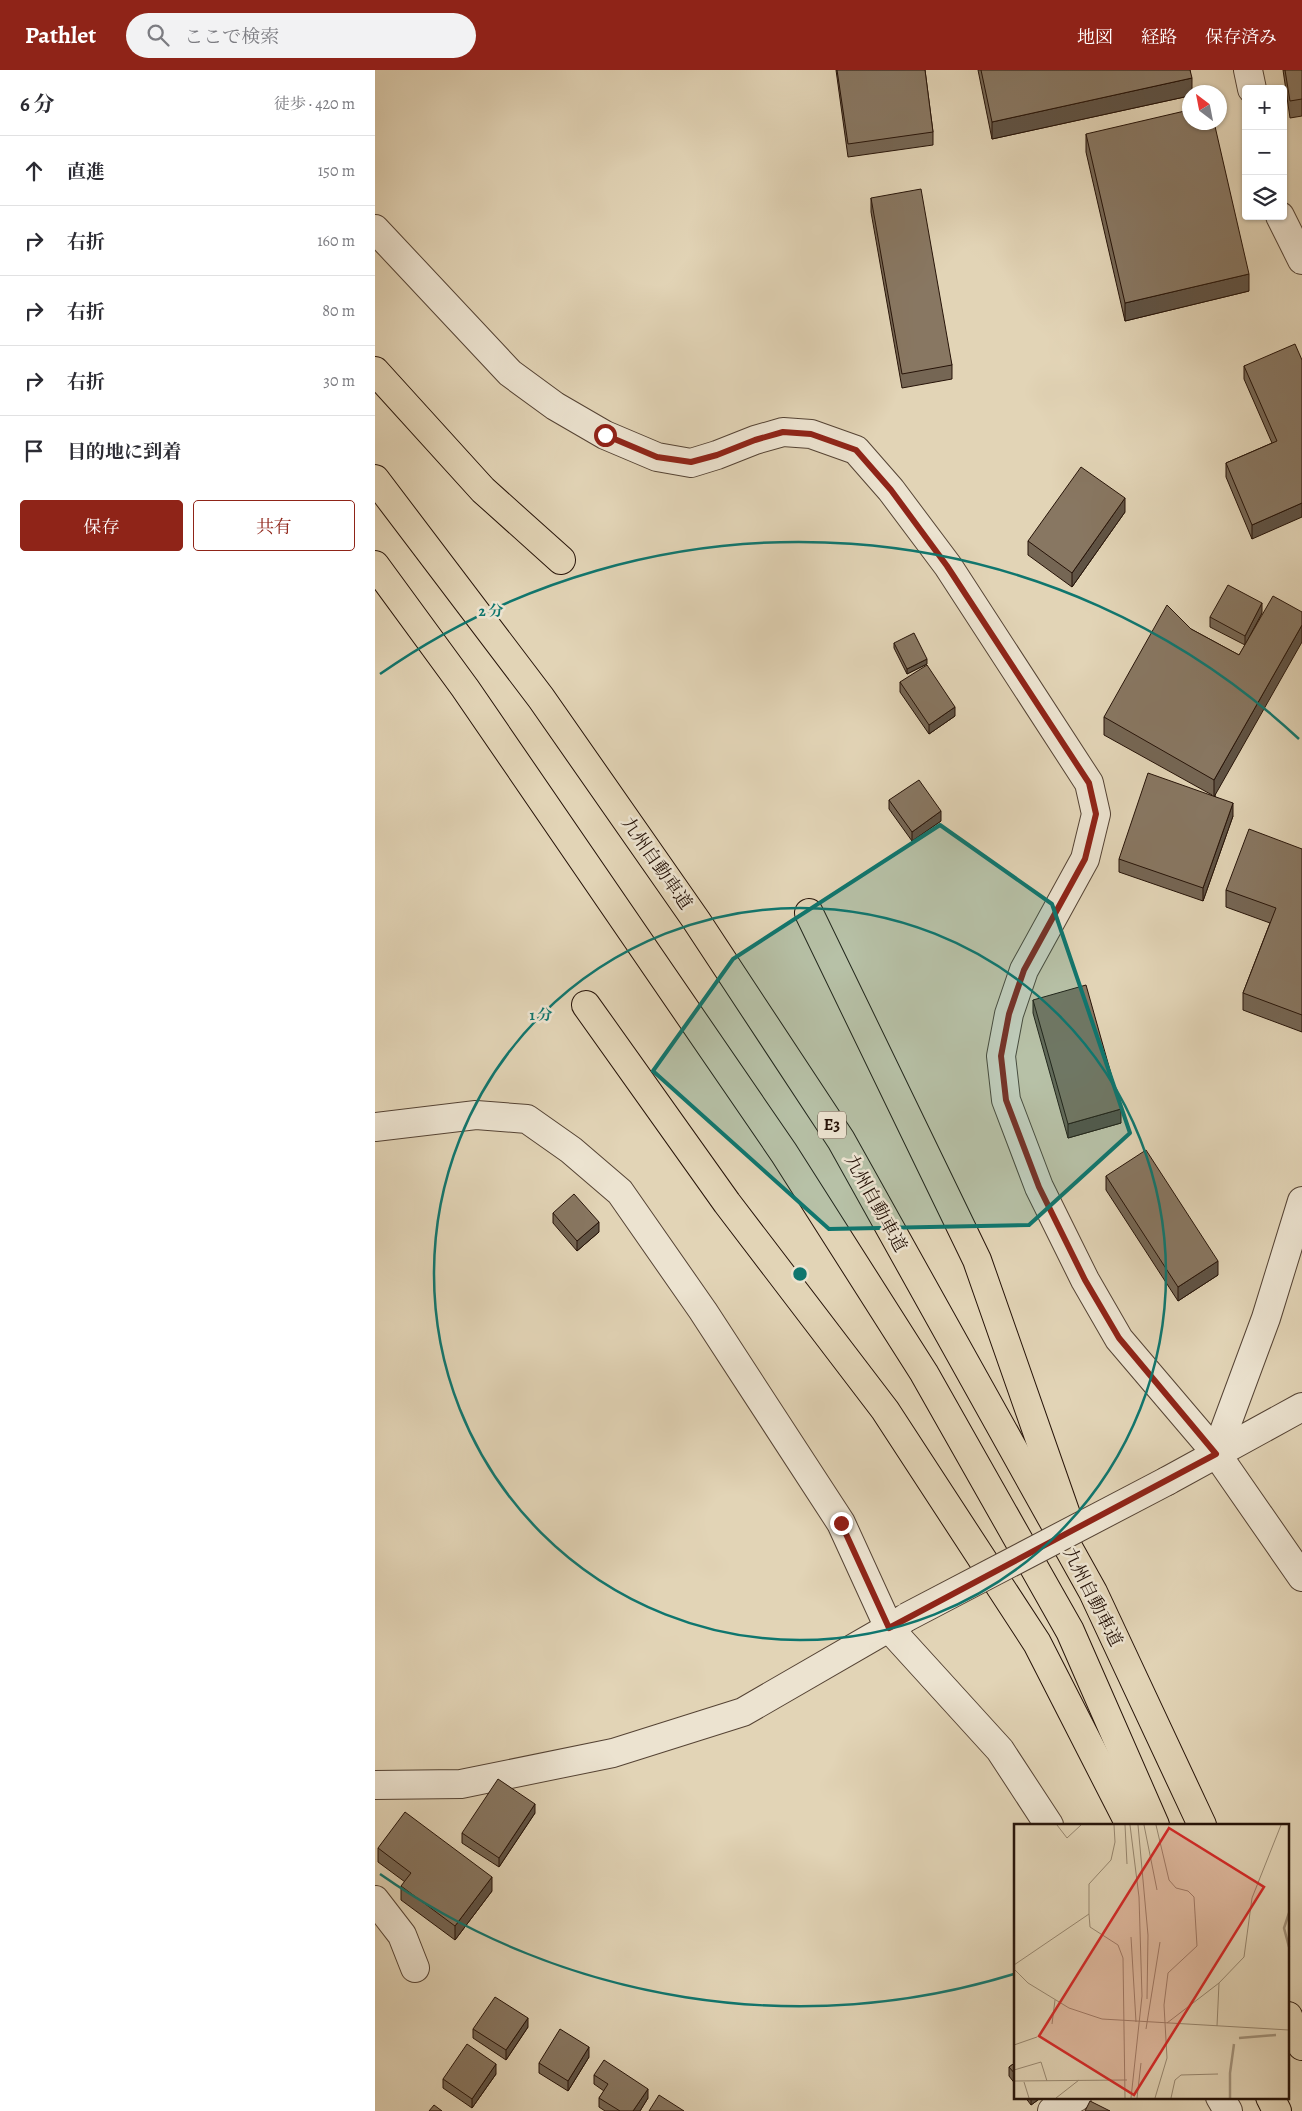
<!DOCTYPE html>
<html lang="ja">
<head>
<meta charset="utf-8">
<style>
	:root { --surface:#fff; --page:#f2f2f3; --text:#2b2b33; --muted:#7c7c81; --line:#e1e1e2; --accent:#8f2418 }
	body { margin:0; font-family:Alegreya,"Noto Serif JP",serif; background:var(--page); color:var(--text) }
	.controls { position:absolute; right:15px; top:15px; display:grid; overflow:hidden; border-radius:5px; box-shadow:0 1px 4px #0004 }
	.controls button { width:45px; height:45px; display:grid; place-items:center; padding:0; border:0; border-bottom:1px solid var(--line); background:var(--surface); color:var(--text); font:25px sans-serif }
	.compass { position:absolute; left:807px; top:15px; width:45px; height:45px; border-radius:50%; background:var(--surface); box-shadow:0 1px 4px #0004; rotate:328deg }
	.stop { position:absolute; width:15px; height:15px; margin:-11px; border:4px solid #8f2418; border-radius:50%; background:#fff }
	.stop.end { background:#8f2418; border-color:#fff; box-shadow:0 1px 5px #0008 }
	.list { margin:0; padding:0; list-style:none }
	h2 { display:flex; justify-content:space-between; align-items:center; height:65px; margin:0; padding:0 20px; font-size:21px }
	h2 small { font-size:16px; font-weight:400; color:var(--muted) }
	.list li { display:grid; grid-template-columns:32px 1fr auto; gap:15px; align-items:center; box-sizing:border-box; height:70px; padding:0 20px; border-top:1px solid var(--line) }
	.list b { display:block; font-size:19px; white-space:nowrap }
	.list em { font-size:16px; font-style:normal; color:var(--muted) }
	.actions { display:flex; gap:10px; padding:15px 20px }
	.actions a { flex:1; padding:11px 0; border:1px solid var(--accent); border-radius:5px; text-align:center; font-size:18px; color:var(--accent) }
	.actions .main { background:var(--accent); color:#fff }
	.icon { flex:none; width:28px; height:28px; fill:none; stroke:currentColor; stroke-width:2; stroke-linecap:round; stroke-linejoin:round }
	.map { position:relative; flex:none; width:927px; height:2041px; overflow:hidden }
	header { display:flex; align-items:center; gap:30px; box-sizing:border-box; height:70px; padding:0 25px; background:var(--accent); color:#fff }
	header strong { font-size:24px }
	nav { display:flex; gap:28px; margin-inline-start:auto; font-size:18px }
	.search { width:350px; height:45px; background:var(--page); display:flex; align-items:center; gap:12px; box-sizing:border-box; padding:0 18px; border-radius:28px; color:var(--muted); font-size:19px }
	main { display:flex }
	aside { flex:1; background:var(--surface) }
	.map>svg:first-child { display:block }
	.lines { fill:none; stroke-linecap:round; stroke-linejoin:round }
	.minor-casing { stroke:#554334; stroke-width:30 }
	.highway-casing { stroke:#261308; stroke-width:30 }
	.minor { stroke:#ece3d0; stroke-width:28 }
	.highway { stroke:#e2d4b6; stroke-width:28 }
	.minor-bridge-casing { stroke:#554334; stroke-width:30; stroke-linecap:butt }
	.minor-bridge { stroke:#ece3d0; stroke-width:28 }
	.wall { fill:#756654; stroke:#261308 }
	.shaded-wall { fill:#5f5345; stroke:#261308 }
	.building { fill:#887762; stroke:#261308 }
	.route { stroke:#8f2418; stroke-width:6 }
	.marked { fill:#0f766e; fill-opacity:0.2; stroke:#0f766e; stroke-width:4; stroke-linejoin:round }
	.ring { fill:none; stroke:#0f766e; stroke-width:2.5 }
	.labels { text-anchor:middle; dominant-baseline:central; stroke-width:5; stroke-linejoin:round; paint-order:stroke }
	.shield { fill:#ece3d0; stroke:#615144; stroke-width:1 }
	.shield-label { font-size:16px; font-weight:bold; fill:#261308 }
	.street-label { font-size:18px; fill:#261308; stroke:#ece3d0 }
	.inset-river { fill:none; stroke:#a2927b; stroke-width:2.5 }
	.inset-road { fill:none; stroke:#978770; stroke-width:1 }
	.view { fill:#d62828; fill-opacity:0.15; stroke:#d62828; stroke-width:2.5 }
	.inset-edge { fill:none; stroke:#261308; stroke-width:2.5 }
	.centre { fill:#0f766e; stroke:#ece3d0; stroke-width:2.5 }
	.ring-label { font-size:15px; text-anchor:middle; font-weight:bold; fill:#0f766e; stroke:#ece3d0; stroke-width:5; stroke-linejoin:round; paint-order:stroke }
</style>
</head>
<body>
<header>
<strong>Pathlet</strong>
<div class="search"><svg class="icon" aria-label="search" viewBox="0 0 24 24"><circle cx="10" cy="10" r="6"/><path d="M15 15l6 6"/></svg>ここで検索</div>
<nav><a>地図</a><a>経路</a><a>保存済み</a></nav>
</header>
<main>
<aside>
<h2>6 分<small>徒歩 · 420 m</small></h2>
<ul class="list">
<li><svg class="icon" aria-label="ahead" viewBox="0 0 24 24"><path d="M12 20V5M6 11l6-6 6 6"/></svg><div><b>直進</b></div><em>150 m</em></li>
<li><svg class="icon" aria-label="right" viewBox="0 0 24 24"><path d="M7 20v-9h11M14 6l5 5-5 5"/></svg><div><b>右折</b></div><em>160 m</em></li>
<li><svg class="icon" aria-label="right" viewBox="0 0 24 24"><path d="M7 20v-9h11M14 6l5 5-5 5"/></svg><div><b>右折</b></div><em>80 m</em></li>
<li><svg class="icon" aria-label="right" viewBox="0 0 24 24"><path d="M7 20v-9h11M14 6l5 5-5 5"/></svg><div><b>右折</b></div><em>30 m</em></li>
<li><svg class="icon" aria-label="arrive" viewBox="0 0 24 24"><path d="M6 21V4h12l-3 4 3 4H6"/></svg><div><b>目的地に到着</b></div></li>
</ul>
<div class="actions"><a class="main">保存</a><a>共有</a></div>
</aside>
<div class="map">
<svg width="927" height="2041" viewBox="0 0 927 2041">
	<rect width="100%" height="100%" fill="#e2d4b6"/>
	<filter id="stains"><feTurbulence type="fractalNoise" baseFrequency=".004" numOctaves="4"/><feColorMatrix values="0 0 0 0 .2 0 0 0 0 .09 0 0 0 0 .02 0 0 0 .5 -.17"/></filter>
	<radialGradient id="worn" r=".72"><stop offset=".6" stop-color="#630" stop-opacity="0"/><stop offset="1" stop-color="#630" stop-opacity=".3"/></radialGradient>
	<g class="lines">
		<g class="minor-casing">
			<g id="minor">
				<polyline points="873,0 877,19"/>
				<polyline points="905,146 927,190"/>
				<polyline points="0,159 135,303 180,336 230,365 282,387 316,393 342,385 380,370 408,362 436,364 481,380 516,420 573,496 714,713 721,744 710,789 649,900 634,944 626,986 631,1030 664,1117 710,1210 744,1269 841,1383 927,1507"/>
				<polyline points="0,1057 101,1045 152,1049 196,1080 245,1122 328,1241 466,1453 514,1558 625,1680 674,1755"/>
				<polyline points="841,1383 891,1248 927,1131"/>
				<polyline points="792,1411 927,1337"/>
				<polyline points="0,1715 86,1714 238,1683 368,1642 529,1549"/>
				<polyline points="0,1830 27,1865 40,1898"/>
				<polyline points="845,2027 853,2041"/>
				<polyline points="677,2041 702,2027"/>
			</g>
		</g>
		<g class="highway-casing">
			<g id="highway">
				<polyline points="0,301 108,420 186,490"/>
				<polyline points="0,409 166,628 321,850 466,1070 718,1522 827,1755"/>
				<polyline points="0,495 90,618 409,1083 549,1303 695,1561 780,1755"/>
				<polyline points="434,843 602,1190 693,1450"/>
				<polyline points="211,935 352,1133 510,1340 662,1573 755,1755"/>
				<polyline points="913,1946 927,1976"/>
				<polyline points="895,2027 902,2041"/>
			</g>
		</g>
		<use href="#minor" class="minor"/>
		<use href="#highway" class="highway"/>
		<g class="minor-bridge-casing">
			<polyline id="minor-bridge" points="532,1547 792,1411"/>
		</g>
		<use href="#minor-bridge" class="minor-bridge"/>
	</g>
	<g class="wall">
		<polygon points="461,0 550,0 558,62 558,75 473,87"/>
		<polygon points="603,0 815,0 817,22 814,22 814,26 617,69"/>
		<polygon points="908,0 927,0 927,46 915,48"/>
		<polygon points="711,64 874,221 750,251 711,82"/>
		<polygon points="496,128 577,295 577,309 527,318 496,142"/>
		<polygon points="927,290 877,469 851,407 851,393 897,373 869,309 869,296"/>
		<polygon points="750,442 697,517 653,485 653,471"/>
		<polygon points="887,543 870,574 840,726 858,746 828,831 744,802 744,789 837,725 729,665 729,647 816,559 864,585 870,575 835,557 835,547"/>
		<polygon points="519,573 552,594 532,604 519,578"/>
		<polygon points="525,612 580,646 554,664 525,622"/>
		<polygon points="514,730 566,751 537,771 514,739"/>
		<polygon points="927,779 927,962 868,940 868,923 895,853 851,837 851,820"/>
		<polygon points="658,930 746,1053 693,1068 658,943"/>
		<polygon points="731,1106 843,1205 803,1231 731,1120"/>
		<polygon points="178,1143 224,1162 202,1181 178,1153"/>
		<polygon points="160,1743 124,1797 87,1773 87,1763"/>
		<polygon points="3,1778 117,1821 80,1870 26,1830 26,1816 30,1812 3,1792"/>
		<polygon points="153,1957 131,1990 98,1968 98,1959"/>
		<polygon points="214,1987 193,2021 164,2003 164,1993"/>
		<polygon points="641,1992 641,2015 634,2006 634,1997"/>
		<polygon points="121,2004 97,2038 68,2018 68,2009"/>
		<polygon points="219,2005 273,2028 265,2041 230,2041 224,2037 224,2028 229,2021 219,2014"/>
		<polygon points="650,2027 667,2027 656,2035"/>
	</g>
	<g class="shaded-wall">
		<polygon points="817,8 817,22 814,22 814,26 617,69 617,52"/>
		<polygon points="874,204 874,221 750,251 750,233"/>
		<polygon points="750,428 750,442 697,517 697,503"/>
		<polygon points="927,433 927,447 877,469 877,455"/>
		<polygon points="887,533 887,543 870,575 870,566"/>
		<polygon points="927,555 927,572 839,727 839,710"/>
		<polygon points="552,589 552,594 532,604 532,599"/>
		<polygon points="580,637 580,646 554,664 554,655"/>
		<polygon points="858,733 858,746 828,831 828,818"/>
		<polygon points="566,741 566,751 537,771 537,762"/>
		<polygon points="746,1039 746,1053 693,1068 693,1054"/>
		<polygon points="224,1152 224,1162 202,1181 202,1171"/>
		<polygon points="843,1191 843,1205 803,1231 803,1217"/>
		<polygon points="160,1734 160,1743 124,1797 124,1788"/>
		<polygon points="117,1807 117,1821 80,1870 80,1856"/>
		<polygon points="153,1948 153,1957 131,1990 131,1980"/>
		<polygon points="214,1977 214,1987 193,2021 193,2011"/>
		<polygon points="121,1994 121,2004 97,2038 97,2029"/>
		<polygon points="273,2019 273,2028 265,2041 258,2041"/>
		<polygon points="656,2027 667,2027 656,2035"/>
	</g>
	<g class="building">
		<polygon points="462,0 550,0 558,62 473,74"/>
		<polygon points="606,0 815,0 817,8 617,52"/>
		<polygon points="910,0 927,0 927,29 915,31"/>
		<polygon points="814,40 814,52 839,52 874,204 750,233 711,64"/>
		<polygon points="546,119 577,295 527,304 496,128"/>
		<polygon points="920,274 927,290 927,433 877,455 851,393 902,371 869,296"/>
		<polygon points="706,397 750,428 697,503 653,471"/>
		<polygon points="853,515 887,533 870,566 835,547"/>
		<polygon points="898,526 927,542 927,555 839,710 729,647 792,535 816,559 864,585"/>
		<polygon points="539,563 552,589 532,599 519,573"/>
		<polygon points="552,595 580,637 554,655 525,612"/>
		<polygon points="773,703 858,733 828,818 744,789"/>
		<polygon points="544,710 566,741 537,762 514,730"/>
		<polygon points="874,759 927,779 927,945 868,923 901,838 851,820"/>
		<polygon points="711,915 746,1039 693,1054 658,930"/>
		<polygon points="771,1080 843,1191 803,1217 731,1106"/>
		<polygon points="199,1124 224,1152 202,1171 178,1143"/>
		<polygon points="123,1709 160,1734 124,1788 87,1763"/>
		<polygon points="30,1742 117,1807 80,1856 26,1816 36,1803 3,1778"/>
		<polygon points="120,1927 153,1948 131,1980 98,1959"/>
		<polygon points="185,1959 214,1977 193,2011 164,1993"/>
		<polygon points="92,1974 121,1994 97,2029 68,2009"/>
		<polygon points="229,1990 273,2019 258,2041 245,2041 224,2028 233,2014 219,2005"/>
		<polygon points="641,1992 641,2005 634,1997"/>
		<polygon points="284,2025 309,2041 274,2041"/>
		<polygon points="715,2031 735,2041 710,2041"/>
		<polygon points="59,2035 67,2041 54,2041"/>
	</g>
	<g class="lines">
		<polyline class="route" points="230,365 282,387 316,392 342,385 380,370 408,362 436,364 481,380 516,420 572,496 714,713 721,744 710,789 649,900 634,944 626,986 631,1030 664,1117 710,1210 744,1268 841,1384 514,1558 466,1453"/>
	</g>
	<path class="marked" d="M565,755L677,834L755,1063L654,1155L454,1159L278,1001L358,889Z"/>
	<g class="ring">
		<circle cx="425" cy="1204" r="366"/>
		<path d="M639 1904A732 732 0 0 1 5 1804M5 604A732 732 0 0 1 924 669"/>
	</g>
	<g class="labels">
		<rect class="shield" x="443" y="1041.5" width="28" height="27" rx="4"/>
		<g class="shield-label">
			<text x="457" y="1055">E3</text>
		</g>
		<g class="street-label">
			<text transform="translate(282 793) rotate(55)">九州自動車道</text>
			<text transform="translate(501 1133) rotate(61)">九州自動車道</text>
			<text transform="translate(718 1527) rotate(63)">九州自動車道</text>
		</g>
	</g>
	<g transform="translate(639 1754)">
		<rect width="275" height="275" fill="#e2d4b6"/>
		<path class="inset-river" d="M275,89L270,104L275,123M225,214L262,211M216,274V249L220,220"/>
		<path class="inset-road" d="M43,1L53,14L67,1M100,1L101,18L97,36L75,60V90L76,103L104,121L109,134L111,274M111,1L113,40M116,1L125,73L128,172L117,274M124,1L134,111L133,175M130,1L143,66M117,113L122,198M0,141L75,90M0,145L14,159L55,184L88,195L275,206M153,199L205,159L230,133L238,74L267,1M38,200L41,176M203,202L205,159M132,205L146,118M0,221L23,213M0,246L27,238L33,257M0,257L113,256M10,258L15,274M42,274L65,256M123,274L127,239M141,274L153,234L150,181L154,149L183,122L180,73L174,67L162,64L155,56L142,1M157,274L161,256L167,251L204,250"/>
		<path class="view" d="M155,4L250,63L120,271L25,212Z"/>
		<rect width="275" height="275" class="inset-edge"/>
	</g>
	<circle cx="425" cy="1204" r="8" class="centre"/>
	<g class="ring-label">
		<text x="116" y="546">2 分</text>
		<text x="166" y="950">1 分</text>
	</g>
	<rect width="100%" height="100%" filter="url(#stains)"/>
	<rect width="100%" height="100%" fill="url(#worn)"/>
</svg>
<div class="controls">
<button>+</button>
<button>−</button>
<button><svg class="icon" aria-label="layers" viewBox="0 0 24 24"><path d="M12 4l9 5-9 5-9-5zM3 14l9 5 9-5"/></svg></button>
</div>
<svg class="compass" viewBox="-18 -18 36 36"><path d="M0-13l5 13h-10z" fill="#e53935"/><path d="M0 13l5-13h-10z" fill="#7c7c81"/></svg>
<div class="stop" style="left:230px;top:365px"></div>
<div class="stop end" style="left:466px;top:1453px"></div>
</div>
</main>
</body>
</html>
